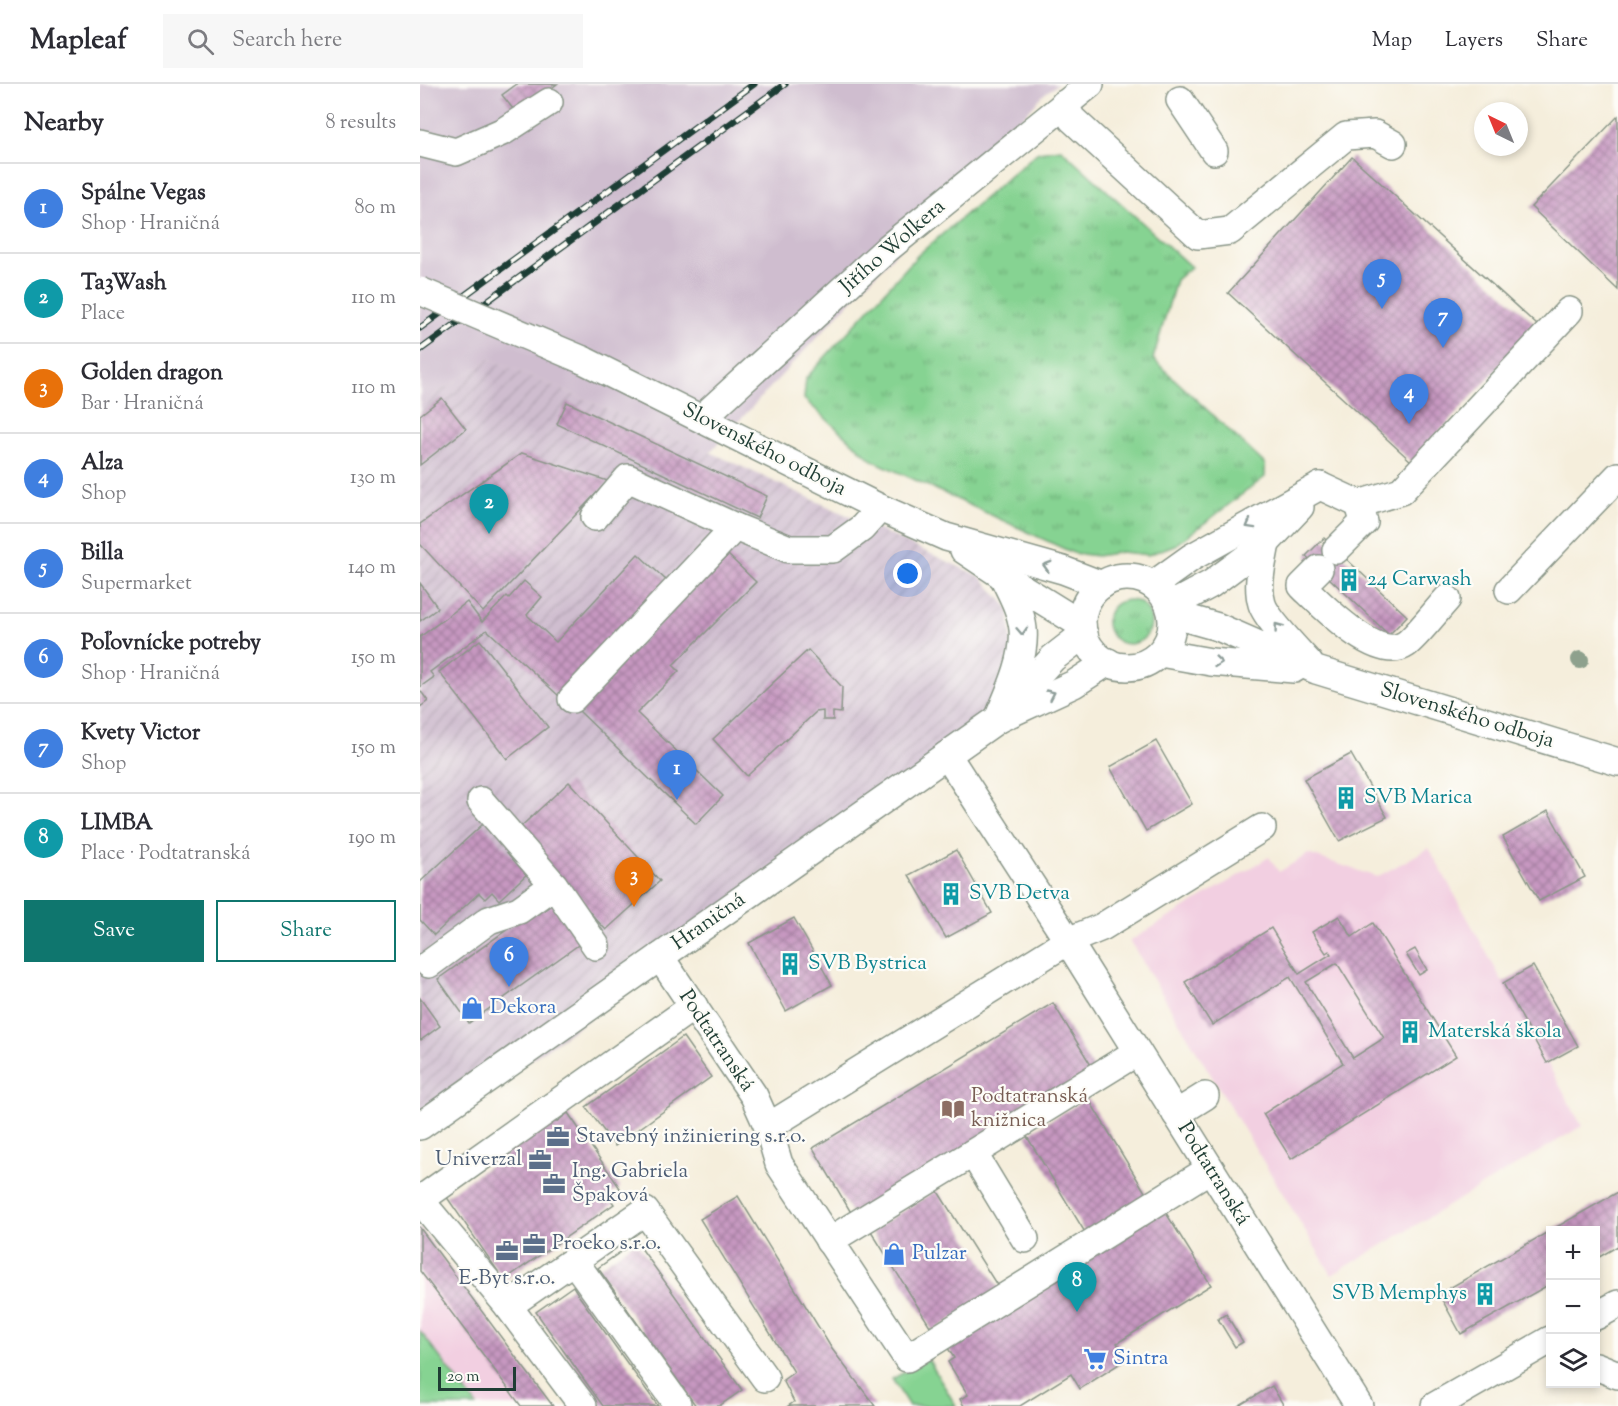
<!DOCTYPE html>
<html lang="en">
<head>
<meta charset="utf-8">
<style>
	:root { --surface:#fff; --page:#f7f7f7; --text:#2b2b33; --muted:#7c7c81; --line:#e1e1e2; --accent:#0f766e }
	body { margin:0; font-family:"Sorts Mill Goudy",serif; background:var(--page); color:var(--text) }
	.controls { position:absolute; right:18px; bottom:18px; display:grid; overflow:hidden; border-radius:0px; box-shadow:0 3px 9px #0003 }
	.controls button { width:54px; height:54px; display:grid; place-items:center; padding:0; border:0; border-bottom:2px solid var(--line); background:var(--surface); color:var(--text); font:30px sans-serif }
	.compass { position:absolute; left:1054px; top:18px; width:54px; height:54px; border-radius:50%; background:var(--surface); box-shadow:0 3px 9px #0003; rotate:317deg }
	.scale { position:absolute; left:18px; bottom:15px; width:78px; box-sizing:border-box; padding-left:6px; border:3px solid #1f3d34; border-top:0; font-size:16px; line-height:21px; white-space:nowrap; color:#1f3d34; -webkit-text-stroke:4px #fdfcf7; paint-order:stroke }
	.you { position:absolute; left:488px; top:490px; width:21px; height:21px; margin:-15px; border:4px solid #fff; border-radius:50%; background:#1a73e8; box-shadow:0 0 0 9px #1a73e833 }
	.badge { display:grid; place-items:center; width:39px; height:39px; border-radius:50%; background:var(--accent); color:#fff; font-size:20px; font-weight:700 }
	.pin { position:absolute; translate:-50% -50px; filter:drop-shadow(0 2px 3px #0008) }
	.pin::after { content:''; position:absolute; top:32px; width:21px; height:18px; background:inherit; clip-path:polygon(0 0,100% 0,50% 100%) }
	.list { margin:0; padding:0; list-style:none }
	h2 { display:flex; justify-content:space-between; align-items:center; height:78px; margin:0; padding:0 24px; font-size:26px }
	h2 small { font-size:20px; font-weight:400; color:var(--muted) }
	.list li { display:grid; grid-template-columns:39px 1fr auto; gap:18px; align-items:center; box-sizing:border-box; height:90px; padding:0 24px; border-top:2px solid var(--line) }
	.list b { display:block; font-size:22px; white-space:nowrap }
	.list p { margin:0; font-size:20px; white-space:nowrap; color:var(--muted) }
	.list em { font-size:20px; font-style:normal; color:var(--muted) }
	.actions { display:flex; gap:12px; padding:18px 24px }
	.actions a { flex:1; padding:14px 0; border:2px solid var(--accent); border-radius:0px; text-align:center; font-size:21px; color:var(--accent) }
	.actions .main { background:var(--accent); color:#fff }
	.icon { flex:none; width:33px; height:33px; fill:none; stroke:currentColor; stroke-width:2; stroke-linecap:round; stroke-linejoin:round }
	.map { position:relative; flex:none; width:1198px; height:1322px; overflow:hidden }
	header { display:flex; align-items:center; gap:36px; box-sizing:border-box; height:84px; padding:0 30px; background:var(--surface); border-bottom:2px solid var(--line) }
	header strong { font-size:28px }
	nav { display:flex; gap:33px; margin-inline-start:auto; font-size:21px }
	.search { width:420px; height:54px; background:var(--page); display:flex; align-items:center; gap:15px; box-sizing:border-box; padding:0 21px; border-radius:0px; color:var(--muted); font-size:22px }
	main { display:flex }
	aside { flex:1; background:var(--surface) }
	.map>svg:first-child { display:block }
	.built { fill:#f2cfe1 }
	.industrial { fill:url(#industrial-furrows) }
	.railway { fill:#cfbdcf }
	.grass { fill:url(#grass-tufts); stroke:#528863; stroke-width:1.5 }
	.green { fill:#86d392; stroke:#528863; stroke-width:1.5 }
	.building { fill:url(#building-cross-hatch); fill-rule:evenodd }
	.lines { fill:none; stroke-linecap:round; stroke-linejoin:round }
	.minor-casing { stroke:#8a9688; stroke-width:30 }
	.minor { stroke:#fff; stroke-width:27 }
	.rail-casing { stroke:#1f3d34; stroke-width:7 }
	.rail { stroke:#fdfcf7; stroke-width:4.5; stroke-dasharray:14; stroke-linecap:butt }
	.minor-bridge-casing { stroke:#8a9688; stroke-width:30; stroke-linecap:butt }
	.minor-bridge { stroke:#fff; stroke-width:27 }
	.tree { fill:#8ea18d }
	.oneway { stroke:#8f9e9a }
	.labels { text-anchor:middle; dominant-baseline:central; stroke-width:4.5; stroke-linejoin:round; paint-order:stroke }
	.street-label { font-size:21px; fill:#1f3d34; stroke:#fdfcf7 }
	.culture-label { font-size:21px; fill:#0d838f; stroke:#fdfcf7; text-anchor:start }
	.shop-label { font-size:21px; fill:#366cbe; stroke:#fdfcf7; text-anchor:start }
	.education-label { font-size:21px; fill:#785e54; stroke:#fdfcf7; text-anchor:start }
	.service-label { font-size:21px; fill:#4e5e75; stroke:#fdfcf7; text-anchor:start }
</style>
</head>
<body>
<header>
<strong>Mapleaf</strong>
<div class="search"><svg class="icon" aria-label="search" viewBox="0 0 24 24"><circle cx="10" cy="10" r="6"/><path d="M15 15l6 6"/></svg>Search here</div>
<nav><a>Map</a><a>Layers</a><a>Share</a></nav>
</header>
<main>
<aside>
<h2>Nearby<small>8 results</small></h2>
<ul class="list">
<li><span class="badge" style="background:#3f7fe0">1</span><div><b>Spálne Vegas</b><p>Shop · Hraničná</p></div><em>80 m</em></li>
<li><span class="badge" style="background:#0f9aa8">2</span><div><b>Ta3Wash</b><p>Place</p></div><em>110 m</em></li>
<li><span class="badge" style="background:#e8710a">3</span><div><b>Golden dragon</b><p>Bar · Hraničná</p></div><em>110 m</em></li>
<li><span class="badge" style="background:#3f7fe0">4</span><div><b>Alza</b><p>Shop</p></div><em>130 m</em></li>
<li><span class="badge" style="background:#3f7fe0">5</span><div><b>Billa</b><p>Supermarket</p></div><em>140 m</em></li>
<li><span class="badge" style="background:#3f7fe0">6</span><div><b>Poľovnícke potreby</b><p>Shop · Hraničná</p></div><em>150 m</em></li>
<li><span class="badge" style="background:#3f7fe0">7</span><div><b>Kvety Victor</b><p>Shop</p></div><em>150 m</em></li>
<li><span class="badge" style="background:#0f9aa8">8</span><div><b>LIMBA</b><p>Place · Podtatranská</p></div><em>190 m</em></li>
</ul>
<div class="actions"><a class="main">Save</a><a>Share</a></div>
</aside>
<div class="map">
<svg width="1198" height="1322" viewBox="0 0 1198 1322">
	<defs>
		<pattern id="industrial-furrows" width="10" height="10" patternUnits="userSpaceOnUse" patternTransform="scale(1.5)"><rect width="10" height="10" fill="#cfbdcf"/><path d="M-1 1l2-2M0 10L10 0M9 11l2-2" fill="none" stroke="#b1a3b2"/></pattern>
		<pattern id="grass-tufts" width="24" height="20" patternUnits="userSpaceOnUse" patternTransform="scale(1.5)"><rect width="24" height="20" fill="#86d392"/><path d="M3 7l-1-3M5 7V3M7 7l1-3M15 17l-1-3M17 17v-4M19 17l1-3" fill="none" stroke="#6dac78"/></pattern>
		<pattern id="building-cross-hatch" width="8" height="8" patternUnits="userSpaceOnUse" patternTransform="scale(1.5)"><rect width="8" height="8" fill="#c798c1"/><path d="M0 0l8 8M0 8l8-8" fill="none" stroke="#a17d9e"/></pattern>
	</defs>
	<rect width="100%" height="100%" fill="#fdfcf7"/>
	<filter id="ink" filterUnits="userSpaceOnUse"><feTurbulence type="fractalNoise" baseFrequency=".0167" numOctaves="2"/><feDisplacementMap in="SourceGraphic" scale="12" xChannelSelector="R" yChannelSelector="G"/><feConvolveMatrix kernelMatrix="1 2 1 2 8 2 1 2 1" color-interpolation-filters="sRGB"/></filter>
	<filter id="wash" filterUnits="userSpaceOnUse"><feTurbulence type="fractalNoise" baseFrequency=".008" numOctaves="4" result="noise"/><feDisplacementMap in="SourceGraphic" scale="24" xChannelSelector="R" yChannelSelector="G"/><feGaussianBlur stdDeviation="1.35" result="paint"/><feColorMatrix in="noise" values="0 0 0 0 0 0 0 0 0 0 0 0 0 0 0 0 0 1.4 0 .05"/><feComposite in="paint" operator="in"/></filter>
	<g filter="url(#wash)">
		<rect width="100%" height="100%" fill="#f5eedc"/>
		<g class="built">
			<polygon points="1009,764 1162,1042 912,1191 710,857 849,773 859,788 888,770 957,793"/>
			<polygon points="0,1187 101,1322 0,1322"/>
		</g>
		<polygon class="industrial" points="70,275 290,368 561,493 589,525 592,572 562,661 0,1053 0,320"/>
		<polygon class="railway" points="0,0 638,0 624,10 290,368 70,275 0,320"/>
		<g class="grass">
			<polygon points="641,65 771,183 756,196 733,275 845,380 845,393 757,460 728,471 701,468 677,472 653,469 452,376 384,315 386,294 498,171 618,68"/>
			<circle cx="709" cy="538" r="22"/>
		</g>
		<g class="green">
			<polygon points="0,1247 57,1322 0,1322"/>
			<polygon points="508,1275 536,1322 489,1322 472,1295"/>
		</g>
		<g id="blocks">
			<g class="building">
				<polygon points="97,0 137,0 97,30 82,11"/>
				<polygon points="1198,32 1198,206 1111,123"/>
				<polygon points="932,73 1117,241 992,378 808,209"/>
				<polygon points="22,314 46,345 0,381 0,331"/>
				<polygon points="147,318 347,412 337,434 137,340"/>
				<polygon points="102,369 188,397 63,528 0,460 0,440"/>
				<polygon points="904,454 987,532 969,551 886,472"/>
				<polygon points="218,470 247,497 139,612 67,546 10,588 14,593 0,603 0,553 47,518 62,538 87,512 89,514 104,497 122,513 107,531 136,558"/>
				<polygon points="308,471 336,498 253,581 259,587 217,629 303,712 276,740 157,625"/>
				<polygon points="0,499 18,524 0,537"/>
				<polygon points="60,556 128,643 87,675 19,588"/>
				<polygon points="388,566 422,603 421,629 413,628 413,636 403,636 403,627 396,628 327,692 293,655"/>
				<polygon points="0,606 8,617 0,623"/>
				<polygon points="736,657 772,720 726,747 690,683"/>
				<polygon points="931,670 967,733 919,757 884,695"/>
				<polygon points="149,698 240,797 186,846 95,748"/>
				<polygon points="1128,727 1165,793 1119,817 1083,753"/>
				<polygon points="63,740 108,789 79,816 72,808 65,815 59,809 14,851 0,836 0,798"/>
				<polygon points="536,766 572,829 526,854 489,791"/>
				<polygon points="133,820 161,859 49,939 18,895 120,822 123,827"/>
				<path d="M919,832L932,853L953,839L1036,972L871,1075L843,1030L923,979L870,893L792,941L765,898L851,844L879,890L911,870L909,867L906,869L892,848ZM917,879L964,954L933,974L886,898Z"/>
				<polygon points="374,834 412,901 366,927 329,859"/>
				<polygon points="995,865 1007,886 999,891 986,870"/>
				<polygon points="1113,882 1158,962 1127,979 1083,899"/>
				<polygon points="0,914 20,942 1,956 0,955"/>
				<polygon points="633,919 674,986 433,1132 393,1064"/>
				<polygon points="263,953 291,993 195,1062 166,1023"/>
				<polygon points="668,1014 731,1118 669,1155 606,1051"/>
				<polygon points="148,1029 200,1104 188,1112 194,1120 84,1196 26,1112 135,1036 136,1038"/>
				<polygon points="517,1106 580,1206 513,1247 451,1147"/>
				<polygon points="1198,1108 1198,1162 1176,1175 1176,1146 1131,1146 1130,1200 1041,1250 1019,1210"/>
				<polygon points="318,1112 412,1265 455,1322 368,1322 374,1318 363,1296 374,1288 280,1135"/>
				<polygon points="741,1121 791,1201 697,1259 707,1275 660,1305 651,1290 600,1322 544,1322 540,1315 548,1311 528,1278 534,1274 523,1256"/>
				<polygon points="0,1144 98,1276 133,1322 101,1322 65,1273 0,1187"/>
				<polygon points="216,1157 322,1306 299,1322 276,1322 178,1184"/>
				<polygon points="153,1202 159,1212 238,1322 183,1322 130,1248 116,1228"/>
				<polygon points="806,1230 823,1258 815,1263 798,1235"/>
				<polygon points="852,1302 864,1322 818,1322"/>
			</g>
		</g>
	</g>
	<g filter="url(#ink)">
		<use href="#blocks" fill-opacity="0" stroke="#8a9688" stroke-width="1.5"/>
		<g class="lines">
			<g class="minor-casing">
				<g id="minor">
					<polyline points="760,16 794,67"/>
					<polyline points="644,20 652,35 778,151 810,147 926,52 955,50 973,60"/>
					<polyline points="0,59 36,68 84,47 129,18"/>
					<polyline points="163,276 460,424 526,453 643,486 682,501"/>
					<polyline points="282,334 468,164 670,0"/>
					<polyline points="900,402 939,420 981,407 1149,227"/>
					<polyline points="175,433 208,394 315,443 369,465 413,465 442,444 460,424"/>
					<path d="M846,459C843,478 836,500 842,520C846,534 878,567 889,579"/>
					<polyline points="544,466 583,492 662,541"/>
					<polyline points="916,466 944,438 939,420"/>
					<path d="M899,485L882,502C901,520 957,580 986,560C996,553 1017,526 1027,515"/>
					<circle cx="707" cy="538" r="45"/>
					<polyline points="733,501 772,473 900,402"/>
					<polyline points="1089,506 1198,392"/>
					<polyline points="750,522 791,500 846,459 880,423"/>
					<polyline points="752,530 798,543 896,586 1198,678"/>
					<polyline points="740,569 791,578 874,585"/>
					<polyline points="152,615 315,443"/>
					<polyline points="591,620 633,574 664,550"/>
					<path d="M578,635C589,609 606,574 603,545C601,526 591,509 583,492"/>
					<polyline points="527,671 648,857 939,1322"/>
					<polyline points="61,717 134,801 176,862"/>
					<polyline points="240,873 334,1012 348,1043"/>
					<polyline points="9,880 69,836 99,826 134,801"/>
					<polyline points="756,1030 785,1012"/>
					<polyline points="0,1042 578,635 654,600 688,578"/>
					<polyline points="553,1069 717,968"/>
					<polyline points="790,1085 487,1274 359,1080 348,1043 648,857 682,843 842,744"/>
					<polyline points="0,1116 274,922"/>
					<polyline points="0,1116 88,1222 163,1322"/>
					<polyline points="409,1157 553,1069 605,1155"/>
					<polyline points="154,1177 257,1320"/>
					<polyline points="88,1222 225,1127 345,1294"/>
					<polyline points="1176,1232 1198,1220"/>
					<polyline points="1176,1282 1198,1291"/>
					<polyline points="1015,1322 1130,1256"/>
				</g>
			</g>
			<use href="#minor" class="minor"/>
			<g class="rail-casing">
				<g id="rail">
					<polyline points="0,244 334,0"/>
					<polyline points="0,266 365,0"/>
				</g>
			</g>
			<use href="#rail" class="rail"/>
			<g class="minor-bridge-casing">
				<polyline id="minor-bridge" points="0,207 163,276"/>
			</g>
			<use href="#minor-bridge" class="minor-bridge"/>
		</g>
		<circle class="tree" cx="1160" cy="576" r="9"/>
		<defs><path id="oneway-chevron" d="M-2-3.5L2.5 0L-2 3.5" fill="none" stroke-width="1.6" stroke-linecap="round" stroke-linejoin="round" transform="scale(1.5)"/></defs>
		<g class="oneway">
			<use href="#oneway-chevron" transform="translate(830 441) rotate(151)"/>
			<use href="#oneway-chevron" transform="translate(627 482) rotate(-164)"/>
			<use href="#oneway-chevron" transform="translate(858 543) rotate(-127)"/>
			<use href="#oneway-chevron" transform="translate(602 547) rotate(87)"/>
			<use href="#oneway-chevron" transform="translate(798 578) rotate(6)"/>
			<use href="#oneway-chevron" transform="translate(631 610) rotate(-25)"/>
		</g>
	</g>
	<defs>
		<g id="building-bare" transform="scale(1.8)"><path d="M-4-6H4V6H1V3H-1V6H-4ZM-2.5-4.3h1.7v1.8h-1.7ZM.8-4.3h1.7v1.8H.8ZM-2.5-1h1.7V.8h-1.7ZM.8-1h1.7V.8H.8Z" fill="#0f9aa8" stroke="#fdfcf7" stroke-width="2.5" paint-order="stroke"/></g>
		<g id="shop-bare" transform="scale(1.8)"><path d="M-5-2.5h2.3a2.7 3.5 0 0 1 5.4 0H5L5.5 6h-11ZM-1.5-2.5h3a1.5 2.3 0 0 0-3 0Z" fill="#3f7fe0" stroke="#fdfcf7" stroke-width="2.5" paint-order="stroke"/></g>
		<g id="library-bare" transform="scale(1.8)"><path d="M-6-4Q-3-5.5-.7-3.5V5Q-3 3-6 4ZM6-4Q3-5.5 .7-3.5V5Q3 3 6 4Z" fill="#8d6e63" stroke="#fdfcf7" stroke-width="2.5" paint-order="stroke"/></g>
		<g id="office-bare" transform="scale(1.8)"><path d="M-6-3h4V-5.5h4V-3h4V5H-6ZM-1-4.5V-3h2v-1.5ZM-6 0V1H6V0Z" fill="#5c6f8a" stroke="#fdfcf7" stroke-width="2.5" paint-order="stroke"/></g>
		<g id="supermarket-bare" transform="scale(1.8)"><path d="M-6-5.5h2.5l.6 2H6L4.5 2H-2.5L-4.4-4H-6ZM-1.5 3.2a1.3 1.3 0 1 0 .1 0ZM3 3.2a1.3 1.3 0 1 0 .1 0Z" fill="#3f7fe0" stroke="#fdfcf7" stroke-width="2.5" paint-order="stroke"/></g>
	</defs>
	<g fill-rule="evenodd">
		<use href="#building-bare" x="929" y="496"/>
		<use href="#building-bare" x="926" y="714"/>
		<use href="#building-bare" x="531" y="810"/>
		<use href="#building-bare" x="370" y="880"/>
		<use href="#shop-bare" x="52" y="924"/>
		<use href="#building-bare" x="990" y="948"/>
		<use href="#library-bare" x="533" y="1025"/>
		<use href="#office-bare" x="138" y="1053"/>
		<use href="#office-bare" x="120" y="1076"/>
		<use href="#office-bare" x="134" y="1100"/>
		<use href="#office-bare" x="114" y="1160"/>
		<use href="#office-bare" x="87" y="1167"/>
		<use href="#shop-bare" x="474" y="1170"/>
		<use href="#building-bare" x="1065" y="1210"/>
		<use href="#supermarket-bare" x="675" y="1275"/>
	</g>
	<g class="labels">
		<g class="street-label">
			<text transform="translate(473 163) rotate(-41)">Jiřího Wolkera</text>
			<text transform="translate(344 366) rotate(27)">Slovenského odboja</text>
			<text transform="translate(1047 632) rotate(17)">Slovenského odboja</text>
			<text transform="translate(289 838) rotate(-35)">Hraničná</text>
			<text transform="translate(296 957) rotate(56)">Podtatranská</text>
			<text transform="translate(793 1090) rotate(58)">Podtatranská</text>
		</g>
		<g class="culture-label">
			<text x="947" y="496">24 Carwash</text>
			<text x="944" y="714">SVB Marica</text>
			<text x="549" y="810">SVB Detva</text>
			<text x="388" y="880">SVB Bystrica</text>
			<text x="1008" y="948">Materská škola</text>
			<text x="1047" y="1210" text-anchor="end">SVB Memphys</text>
		</g>
		<g class="shop-label">
			<text x="70" y="924">Dekora</text>
			<text x="492" y="1170">Pulzar</text>
			<text x="693" y="1275">Sintra</text>
		</g>
		<g class="education-label">
			<text x="551" y="1013">Podtatranská<tspan x="551" dy="24">knižnica</tspan></text>
		</g>
		<g class="service-label">
			<text x="156" y="1053">Stavebný inžiniering s.r.o.</text>
			<text x="102" y="1076" text-anchor="end">Univerzal</text>
			<text x="152" y="1088">Ing. Gabriela<tspan x="152" dy="24">Špaková</tspan></text>
			<text x="132" y="1160">Proeko s.r.o.</text>
			<text x="87" y="1195" text-anchor="middle">E-Byt s.r.o.</text>
		</g>
	</g>
</svg>
<div class="controls">
<button>+</button>
<button>−</button>
<button><svg class="icon" aria-label="layers" viewBox="0 0 24 24"><path d="M12 4l9 5-9 5-9-5zM3 14l9 5 9-5"/></svg></button>
</div>
<svg class="compass" viewBox="-18 -18 36 36"><path d="M0-13l5 13h-10z" fill="#e53935"/><path d="M0 13l5-13h-10z" fill="#7c7c81"/></svg>
<div class="scale">20 m</div>
<div class="you"></div>
<div class="pin badge" style="left:257px;top:716px;background:#3f7fe0">1</div>
<div class="pin badge" style="left:69px;top:450px;background:#0f9aa8">2</div>
<div class="pin badge" style="left:214px;top:823px;background:#e8710a">3</div>
<div class="pin badge" style="left:989px;top:340px;background:#3f7fe0">4</div>
<div class="pin badge" style="left:962px;top:225px;background:#3f7fe0">5</div>
<div class="pin badge" style="left:89px;top:903px;background:#3f7fe0">6</div>
<div class="pin badge" style="left:1023px;top:264px;background:#3f7fe0">7</div>
<div class="pin badge" style="left:657px;top:1228px;background:#0f9aa8">8</div>
</div>
</main>
</body>
</html>
